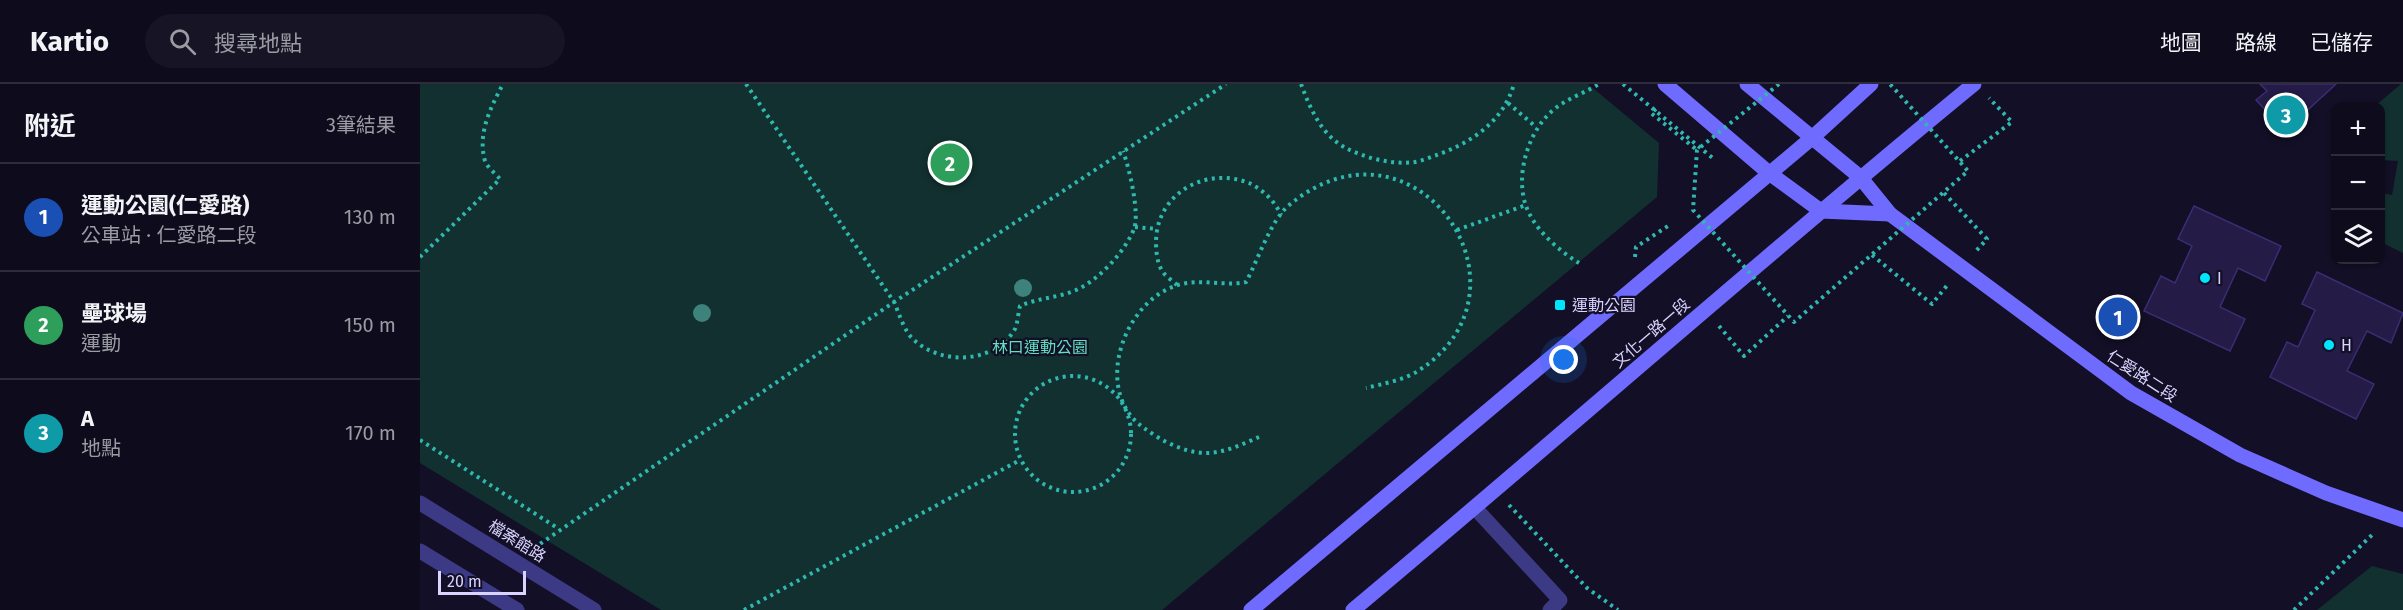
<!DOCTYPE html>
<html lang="zh-TW">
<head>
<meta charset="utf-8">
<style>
	:root { --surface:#0e0b1c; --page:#171425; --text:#f1f3f6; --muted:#9b9ba3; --line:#2e2b3b; --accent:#00e5ff }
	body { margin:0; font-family:"Fira Sans","Noto Sans TC",sans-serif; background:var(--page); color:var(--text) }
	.controls { position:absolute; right:18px; top:18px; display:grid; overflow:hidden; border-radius:12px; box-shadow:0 2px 4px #0004 }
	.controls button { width:54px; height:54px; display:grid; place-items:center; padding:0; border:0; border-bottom:2px solid var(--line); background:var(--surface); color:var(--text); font:30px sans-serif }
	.scale { position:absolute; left:18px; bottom:15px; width:88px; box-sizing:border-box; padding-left:6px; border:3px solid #d9d4ff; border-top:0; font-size:16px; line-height:21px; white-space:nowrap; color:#d9d4ff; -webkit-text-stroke:4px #130f26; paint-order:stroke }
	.you { position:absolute; left:1144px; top:276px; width:21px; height:21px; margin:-15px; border:4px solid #fff; border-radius:50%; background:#1a73e8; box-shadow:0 0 0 9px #1a73e833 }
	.badge { display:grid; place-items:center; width:39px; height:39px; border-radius:50%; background:var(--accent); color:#fff; font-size:20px; font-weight:700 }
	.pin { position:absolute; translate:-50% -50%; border:3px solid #fff; box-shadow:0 2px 6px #0006 }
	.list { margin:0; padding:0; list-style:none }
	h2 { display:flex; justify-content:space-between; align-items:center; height:78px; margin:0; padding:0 24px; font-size:26px }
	h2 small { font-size:20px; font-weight:400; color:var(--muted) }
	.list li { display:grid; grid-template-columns:39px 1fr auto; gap:18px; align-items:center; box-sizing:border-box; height:108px; padding:0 24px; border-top:2px solid var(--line) }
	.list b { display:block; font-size:22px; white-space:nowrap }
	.list p { margin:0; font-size:20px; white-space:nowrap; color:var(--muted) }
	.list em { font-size:20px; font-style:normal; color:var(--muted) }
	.icon { flex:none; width:33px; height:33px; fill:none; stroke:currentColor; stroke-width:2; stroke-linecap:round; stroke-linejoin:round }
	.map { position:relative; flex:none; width:1983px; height:526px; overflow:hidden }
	header { display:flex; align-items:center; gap:36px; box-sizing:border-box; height:84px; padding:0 30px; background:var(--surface); border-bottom:2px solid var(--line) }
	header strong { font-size:28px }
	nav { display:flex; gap:33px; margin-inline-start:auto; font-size:21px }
	.search { width:420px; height:54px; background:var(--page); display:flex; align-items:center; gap:15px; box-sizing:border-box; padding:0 21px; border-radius:33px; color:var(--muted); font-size:22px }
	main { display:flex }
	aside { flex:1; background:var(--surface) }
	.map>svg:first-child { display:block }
	.green { fill:#12302f }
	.building { fill:#241b47; stroke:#3b2d73; stroke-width:1.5 }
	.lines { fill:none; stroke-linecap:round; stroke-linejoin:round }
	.path { stroke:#2fb8b0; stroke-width:4; stroke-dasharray:3 4.5; stroke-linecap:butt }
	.lane { stroke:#3d3a85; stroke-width:15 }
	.street { stroke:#3d3a85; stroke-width:15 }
	.secondary { stroke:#6f6bff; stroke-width:15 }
	.path-bridge { stroke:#2fb8b0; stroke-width:4; stroke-dasharray:3 4.5; stroke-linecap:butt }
	.tree { fill:#3d827b }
	.poi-dot { fill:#00e5ff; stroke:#130f26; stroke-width:2 }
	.labels { text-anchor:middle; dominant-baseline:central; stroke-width:4.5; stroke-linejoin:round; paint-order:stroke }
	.poi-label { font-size:16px; fill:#d9d4ff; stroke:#130f26; text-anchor:start }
	.street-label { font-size:16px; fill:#d9d4ff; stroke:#130f26 }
	.park-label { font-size:16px; fill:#5fe0c0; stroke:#130f26 }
</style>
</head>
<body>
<header>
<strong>Kartio</strong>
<div class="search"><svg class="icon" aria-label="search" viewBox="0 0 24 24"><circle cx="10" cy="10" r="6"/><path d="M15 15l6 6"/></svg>搜尋地點</div>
<nav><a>地圖</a><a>路線</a><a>已儲存</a></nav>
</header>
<main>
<aside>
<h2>附近<small>3筆結果</small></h2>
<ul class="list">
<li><span class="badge" style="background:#1a4fb4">1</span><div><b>運動公園(仁愛路)</b><p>公車站 · 仁愛路二段</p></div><em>130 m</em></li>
<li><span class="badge" style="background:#2e9e5b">2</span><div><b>壘球場</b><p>運動</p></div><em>150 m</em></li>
<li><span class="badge" style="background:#0f9aa8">3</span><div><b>A</b><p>地點</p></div><em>170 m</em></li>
</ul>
</aside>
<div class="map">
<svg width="1983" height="526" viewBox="0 0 1983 526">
	<rect width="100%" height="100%" fill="#130f26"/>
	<g class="green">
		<polygon points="0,0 1168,0 1239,59 1237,113 742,526 241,526 0,379"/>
		<polygon points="1981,0 1983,0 1983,169 1961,158 1961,109 1972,111 1978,77 1961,76 1960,22 1955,22"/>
		<polygon points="1952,482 1983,490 1983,526 1897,526"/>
	</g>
	<g class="building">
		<polygon points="1840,0 1916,0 1865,47 1836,16 1847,7"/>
		<polygon points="1774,122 1861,162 1845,197 1818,184 1800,223 1825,235 1810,267 1724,227 1741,192 1755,199 1772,162 1758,155"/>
		<polygon points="1897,188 1983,229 1971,259 1947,247 1927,287 1954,300 1936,335 1850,293 1867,258 1878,263 1895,226 1882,220"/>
	</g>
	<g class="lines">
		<g class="path">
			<path d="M326,0L474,218C479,229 484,247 493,255C521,282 574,280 595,245C598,238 598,229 600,222C619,213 643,214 662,203C682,192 705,167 714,145C720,129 709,83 703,67"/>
			<path d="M881,0C890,24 901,50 924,63C944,74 972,81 995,78C1002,77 1010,73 1017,71C1052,58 1083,38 1094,0"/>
			<polyline points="1203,0 1295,76"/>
			<polyline points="1088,19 1116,43"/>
			<polyline points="1236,25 1231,29 1277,66"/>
			<polyline points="1540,77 1592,38 1569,14"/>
			<polyline points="1524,109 1567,155 1555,168"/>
			<polyline points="715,143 737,145"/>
			<polyline points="1037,146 1106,121"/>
			<polyline points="1452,171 1512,220 1529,199"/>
			<path d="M0,173L80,95C76,90 67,83 65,77C57,49 71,23 83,0"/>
			<polyline points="1215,173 1216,163 1251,140"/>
			<path d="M1159,179C1138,166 1114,145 1106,122C1095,91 1108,49 1131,28C1145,15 1163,10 1179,0"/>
			<path d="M757,201C753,197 746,193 743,188C737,180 736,167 736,157C737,109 786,82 829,99C842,105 855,117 861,131"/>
			<polyline points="1299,242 1324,272 1368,232"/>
			<circle cx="653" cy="350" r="58"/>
			<path d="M839,353C823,360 804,369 786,369C770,369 753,362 739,354C727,346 716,340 708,328C681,287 708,222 750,204C775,192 801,203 826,198C838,176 850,138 868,122C994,16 1126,205 998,287C984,296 962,300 946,304"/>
			<polyline points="0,356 139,445"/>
			<polyline points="1089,421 1167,504 1198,526"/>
			<polyline points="114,464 474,218 806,0"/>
			<polyline points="324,526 600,376"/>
			<polyline points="1874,526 1954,449"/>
		</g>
		<polyline class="lane" points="1055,424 1140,516 1130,526"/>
		<g class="street">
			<polyline points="0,419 174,526"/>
			<polyline points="0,467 97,526"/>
		</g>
		<g class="secondary">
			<polyline points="1245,0 1349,89 1401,127 1470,130"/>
			<polyline points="1327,0 1440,93 1470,130 1711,309 1820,371 1906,409 1983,436"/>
			<polyline points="831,526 1393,53 1451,0"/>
			<path d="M933,526C1141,352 1344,172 1554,0"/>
		</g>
		<polyline class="path-bridge" points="1359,0 1277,66 1273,126 1374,238 1548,87 1470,0"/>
	</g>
	<g class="tree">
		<circle cx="603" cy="204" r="9"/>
		<circle cx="282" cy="229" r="9"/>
	</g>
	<g class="poi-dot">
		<circle cx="1785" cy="194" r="6"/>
		<rect x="1134" y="215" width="12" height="12" rx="3"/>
		<circle cx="1909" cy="261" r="6"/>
	</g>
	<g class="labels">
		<g class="poi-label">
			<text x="1797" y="194">I</text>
			<text x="1152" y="221">運動公園</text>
			<text x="1921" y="261">H</text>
		</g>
		<g class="street-label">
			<text transform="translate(1231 249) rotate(-41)">文化一路一段</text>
			<text transform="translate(1722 292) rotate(33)">仁愛路二段</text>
			<text transform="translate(97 457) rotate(32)">檔案館路</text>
		</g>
		<g class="park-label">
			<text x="620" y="263">林口運動公園</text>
		</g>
	</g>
</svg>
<div class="controls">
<button>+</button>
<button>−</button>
<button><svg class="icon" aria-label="layers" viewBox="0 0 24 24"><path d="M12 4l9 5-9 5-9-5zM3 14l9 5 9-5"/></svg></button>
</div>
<div class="scale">20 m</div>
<div class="you"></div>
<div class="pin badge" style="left:1698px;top:233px;background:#1a4fb4">1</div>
<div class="pin badge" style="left:530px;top:79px;background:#2e9e5b">2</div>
<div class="pin badge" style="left:1866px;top:31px;background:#0f9aa8">3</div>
</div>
</main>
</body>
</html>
